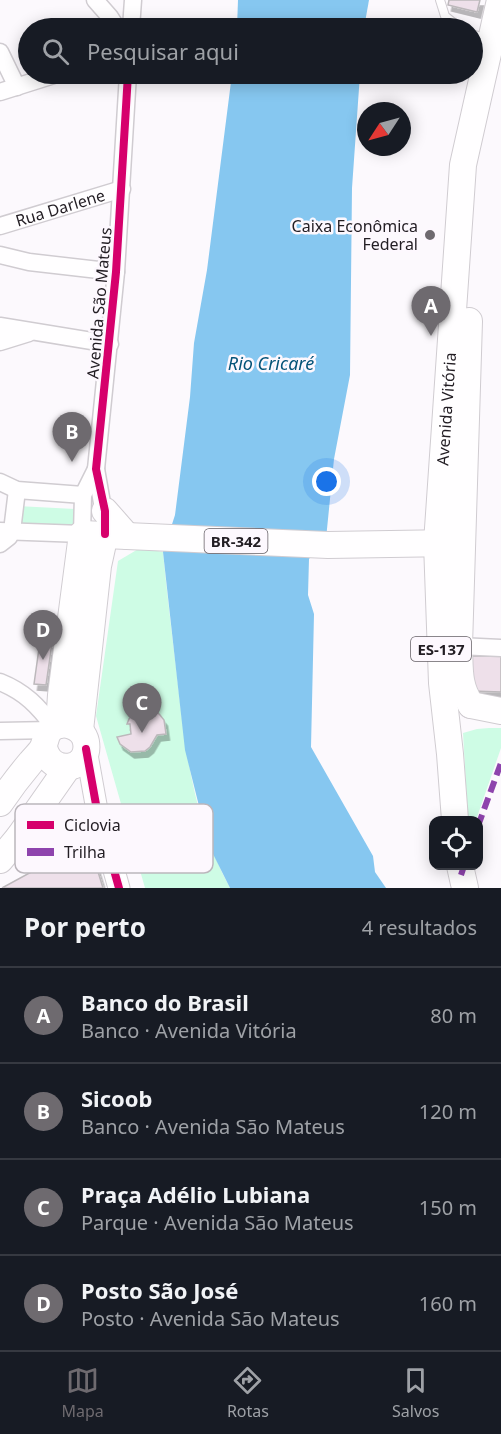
<!DOCTYPE html>
<html lang="pt">
<head>
<meta charset="utf-8">
<style>
	:root { --surface:#171b24; --page:#20242c; --text:#f1f3f6; --muted:#9ea1a6; --line:#363941; --accent:#6e6a6f }
	body { margin:0; font-family:"Noto Sans",sans-serif; background:var(--page); color:var(--text) }
	.controls { position:absolute; right:18px; bottom:18px; display:grid; overflow:hidden; border-radius:12px; box-shadow:0 3px 15px #0003 }
	.controls button { width:54px; height:54px; display:grid; place-items:center; padding:0; border:0; border-bottom:2px solid var(--line); background:var(--surface); color:var(--text); font:30px sans-serif }
	.compass { position:absolute; left:357px; top:102px; width:54px; height:54px; border-radius:50%; background:var(--surface); box-shadow:0 3px 15px #0003; rotate:234deg }
	.you { position:absolute; left:327px; top:482px; width:21px; height:21px; margin:-15px; border:4px solid #fff; border-radius:50%; background:#1a73e8; box-shadow:0 0 0 9px #1a73e833 }
	.badge { display:grid; place-items:center; width:39px; height:39px; border-radius:50%; background:var(--accent); color:#fff; font-size:20px; font-weight:700 }
	.pin { position:absolute; translate:-50% -50px; filter:drop-shadow(0 2px 3px #0008) }
	.pin::after { content:''; position:absolute; top:32px; width:21px; height:18px; background:inherit; clip-path:polygon(0 0,100% 0,50% 100%) }
	.list { margin:0; padding:0; list-style:none }
	h2 { display:flex; justify-content:space-between; align-items:center; height:78px; margin:0; padding:0 24px; font-size:26px }
	h2 small { font-size:20px; font-weight:400; color:var(--muted) }
	.list li { display:grid; grid-template-columns:39px 1fr auto; gap:18px; align-items:center; box-sizing:border-box; height:96px; padding:0 24px; border-top:2px solid var(--line) }
	.list b { display:block; font-size:22px; white-space:nowrap }
	.list p { margin:0; font-size:20px; white-space:nowrap; color:var(--muted) }
	.list em { font-size:20px; font-style:normal; color:var(--muted) }
	.icon { flex:none; width:33px; height:33px; fill:none; stroke:currentColor; stroke-width:2; stroke-linecap:round; stroke-linejoin:round }
	.map { position:relative; flex:none; width:501px; height:888px; overflow:hidden }
	.search { position:absolute; background:var(--surface); box-shadow:0 3px 15px #0003; left:18px; right:18px; top:18px; height:66px; display:flex; align-items:center; gap:15px; box-sizing:border-box; padding:0 21px; border-radius:33px; color:var(--muted); font-size:22px }
	.sheet { height:462px; background:var(--surface) }
	nav { display:flex; justify-content:space-around; align-items:center; box-sizing:border-box; height:84px; border-top:2px solid var(--line); background:var(--surface); font-size:16px; color:var(--muted) }
	nav a { display:grid; justify-items:center; gap:3px }
	nav .on { color:var(--accent) }
	.map>svg:first-child { display:block }
	.green { fill:#cefce5 }
	.water { fill:#86c7f0 }
	.building { fill:#eee0ea; stroke:#bcb8bb; stroke-width:1.5; filter:url(#shadow) }
	.lines { fill:none; stroke-linecap:round; stroke-linejoin:round }
	.service-casing { stroke:#d0ccd1; stroke-width:10 }
	.minor-casing { stroke:#d0ccd1; stroke-width:19 }
	.tertiary-casing { stroke:#d0ccd1; stroke-width:23 }
	.primary-casing { stroke:#d0ccd1; stroke-width:28 }
	.service { stroke:#fffeff; stroke-width:8 }
	.minor { stroke:#fffeff; stroke-width:16 }
	.tertiary { stroke:#fffeff; stroke-width:21 }
	.primary { stroke:#fffeff; stroke-width:26 }
	.quiet { stroke:#8e44ad; stroke-width:6; stroke-dasharray:12 6; stroke-linecap:butt }
	.cycleway-casing { stroke:#fdf8fe; stroke-width:11 }
	.cycleway { stroke:#d6006c; stroke-width:8 }
	.poi-dot { fill:#6e6a6f; stroke:#fdf8fe; stroke-width:2 }
	.labels { text-anchor:middle; dominant-baseline:central; stroke-width:5; stroke-linejoin:round; paint-order:stroke }
	.shield { fill:#fdf8fe; stroke:#645f65; stroke-width:1.5 }
	.shield-label { font-size:15px; font-weight:bold; fill:#221d23 }
	.street-label { font-size:16px; fill:#221d23; stroke:#fdf8fe }
	.poi-label { font-size:16px; fill:#221d23; stroke:#fdf8fe; text-anchor:end }
	.water-label { font-size:18px; font-style:italic; fill:#045378; stroke:#fdf8fe }
	.key { fill:#fdf8fe; stroke:#bbb6bc; stroke-width:1.5 }
	.key-label { font-size:16px; fill:#221d23 }
</style>
</head>
<body>
<div class="map">
<svg width="501" height="888" viewBox="0 0 501 888">
	<defs>
		<filter id="shadow"><feDropShadow dx="3.5" dy="6" stdDeviation="0" flood-color="#0004"/></filter>
	</defs>
	<rect width="100%" height="100%" fill="#fcf9fd"/>
	<g class="green">
		<polygon points="17,506 75,509 75,525 15,524"/>
		<path d="M140,548L163,552C167,593 172,634 177,676C185,748 194,823 230,888H145L96,716L118,561Z"/>
		<polygon points="489,728 501,728 501,748 476,820 468,820 463,733 477,729"/>
	</g>
	<g class="water">
		<polygon points="238,0 369,0 364,28 237,28"/>
		<polygon points="232,74 360,74 352,188 350,375 334,459 326,539 309,559 308,595 314,614 311,747 373,856 375,872 386,888 230,888 212,852 205,830 185,750 163,552 175,515 190,397 194,343 207,270"/>
	</g>
	<g class="building">
		<polygon points="449,0 480,0 477,12 448,5"/>
		<polygon points="41,634 53,636 46,685 34,684"/>
		<polygon points="472,656 501,656 501,692 472,691"/>
		<polygon points="144,709 156,711 160,715 164,720 166,734 157,735 150,747 145,751 131,752 120,744 117,737 131,734 130,724 127,724 129,719 133,714"/>
		<polygon points="91,849 103,888 2,888 46,864 48,855 63,857"/>
	</g>
	<g class="lines">
		<g class="service-casing">
			<g id="service">
				<polyline points="440,0 445,16 460,28"/>
				<polyline points="472,34 489,40"/>
			</g>
		</g>
		<g class="minor-casing">
			<g id="minor">
				<polyline points="95,0 110,17 117,28"/>
				<polyline points="131,28 133,0"/>
				<polyline points="0,52 17,87"/>
				<polyline points="0,92 57,74"/>
				<path id="s1" d="M0,226L122,189"/>
				<polyline points="0,255 29,262 116,272"/>
				<polyline points="0,326 110,344"/>
				<polyline points="0,342 29,333"/>
				<polyline points="0,482 17,490 83,495"/>
				<polyline points="105,520 96,469 116,272 128,74"/>
				<polyline points="0,531 82,534 83,495 96,469"/>
				<polyline points="0,544 9,537 12,531 17,490"/>
				<polyline points="459,646 501,648"/>
				<path d="M0,682C25,692 38,706 54,727"/>
				<polyline points="0,731 51,730"/>
			</g>
		</g>
		<g class="tertiary-casing">
			<polyline id="tertiary" points="86,749 97,810 119,888"/>
		</g>
		<g class="primary-casing">
			<g id="primary">
				<path d="M469,321L459,646C460,670 458,685 471,705"/>
				<polyline points="105,511 127,536"/>
				<polyline points="471,705 501,711"/>
				<polyline points="59,725 61,695 82,534 328,545 453,543"/>
				<polyline points="80,730 98,566 105,534"/>
				<path d="M0,803C10,788 20,775 31,762C35,757 41,752 43,747C46,741 45,736 50,730C62,719 83,726 86,742C91,771 50,777 44,747"/>
				<path id="s2" d="M455,820L450,754L442,683L437,543L463,165L500,0"/>
				<path d="M19,837C50,833 76,828 105,839"/>
				<polyline points="0,860 19,837 68,767"/>
				<polyline points="460,866 465,888"/>
			</g>
		</g>
		<use href="#service" class="service"/>
		<use href="#minor" class="minor"/>
		<use href="#tertiary" class="tertiary"/>
		<use href="#primary" class="primary"/>
		<g class="quiet">
			<polyline points="478,826 501,763"/>
			<polyline points="461,875 464,866"/>
		</g>
		<g class="cycleway-casing">
			<g id="cycleway">
				<polyline points="105,534 105,511 96,469 116,272 128,74"/>
				<polyline points="86,749 97,810 119,888"/>
			</g>
		</g>
		<use href="#cycleway" class="cycleway"/>
	</g>
	<circle class="poi-dot" cx="430" cy="235" r="6"/>
	<g class="labels">
		<g class="shield">
			<rect x="204.5" y="529" width="63" height="24" rx="4.5"/>
			<rect x="411" y="637" width="60" height="24" rx="4.5"/>
		</g>
		<g class="shield-label">
			<text x="236" y="541">BR-342</text>
			<text x="441" y="649">ES-137</text>
		</g>
		<g class="street-label">
			<text stroke="none"><textPath href="#s1" startOffset="63">Rua Darlene</textPath></text>
			<text transform="translate(99 303) rotate(-85)">Avenida São Mateus</text>
			<text stroke="none"><textPath href="#s2" startOffset="412">Avenida Vitória</textPath></text>
		</g>
		<g class="poi-label">
			<text x="418" y="226">Caixa Econômica<tspan x="418" dy="18">Federal</tspan></text>
		</g>
		<g class="water-label">
			<text x="271" y="363">Rio Cricaré</text>
		</g>
	</g>
	<rect x="15" y="804" width="198" height="69" rx="9" class="key"/>
	<rect x="27" y="821" width="27" height="8" fill="#d6006c"/>
	<rect x="27" y="848" width="27" height="8" fill="#8e44ad"/>
	<g class="key-label">
		<text x="64" y="831">Ciclovia</text>
		<text x="64" y="858">Trilha</text>
	</g>
</svg>
<div class="controls">
<button><svg class="icon" aria-label="locate" viewBox="0 0 24 24"><circle cx="12" cy="12" r="6"/><path d="M12 2v4M12 18v4M2 12h4M18 12h4"/></svg></button>
</div>
<svg class="compass" viewBox="-18 -18 36 36"><path d="M0-13l5 13h-10z" fill="#e53935"/><path d="M0 13l5-13h-10z" fill="#9ea1a6"/></svg>
<div class="you"></div>
<div class="pin badge" style="left:431px;top:336px">A</div>
<div class="pin badge" style="left:72px;top:462px">B</div>
<div class="pin badge" style="left:142px;top:733px">C</div>
<div class="pin badge" style="left:43px;top:660px">D</div>
<div class="search"><svg class="icon" aria-label="search" viewBox="0 0 24 24"><circle cx="10" cy="10" r="6"/><path d="M15 15l6 6"/></svg>Pesquisar aqui</div>
</div>
<section class="sheet">
<h2>Por perto<small>4 resultados</small></h2>
<ul class="list">
<li><span class="badge">A</span><div><b>Banco do Brasil</b><p>Banco · Avenida Vitória</p></div><em>80 m</em></li>
<li><span class="badge">B</span><div><b>Sicoob</b><p>Banco · Avenida São Mateus</p></div><em>120 m</em></li>
<li><span class="badge">C</span><div><b>Praça Adélio Lubiana</b><p>Parque · Avenida São Mateus</p></div><em>150 m</em></li>
<li><span class="badge">D</span><div><b>Posto São José</b><p>Posto · Avenida São Mateus</p></div><em>160 m</em></li>
</ul>
</section>
<nav>
<a class="on"><svg class="icon" aria-label="map" viewBox="0 0 24 24"><path d="M3 6l6-2 6 2 6-2v14l-6 2-6-2-6 2zM9 4v14M15 6v14"/></svg>Mapa</a>
<a><svg class="icon" aria-label="directions" viewBox="0 0 24 24"><path d="M12 3l9 9-9 9-9-9zM9 14v-3h6M13 9l2 2-2 2"/></svg>Rotas</a>
<a><svg class="icon" aria-label="saved" viewBox="0 0 24 24"><path d="M7 4h10v16l-5-4-5 4z"/></svg>Salvos</a>
</nav>
</body>
</html>
